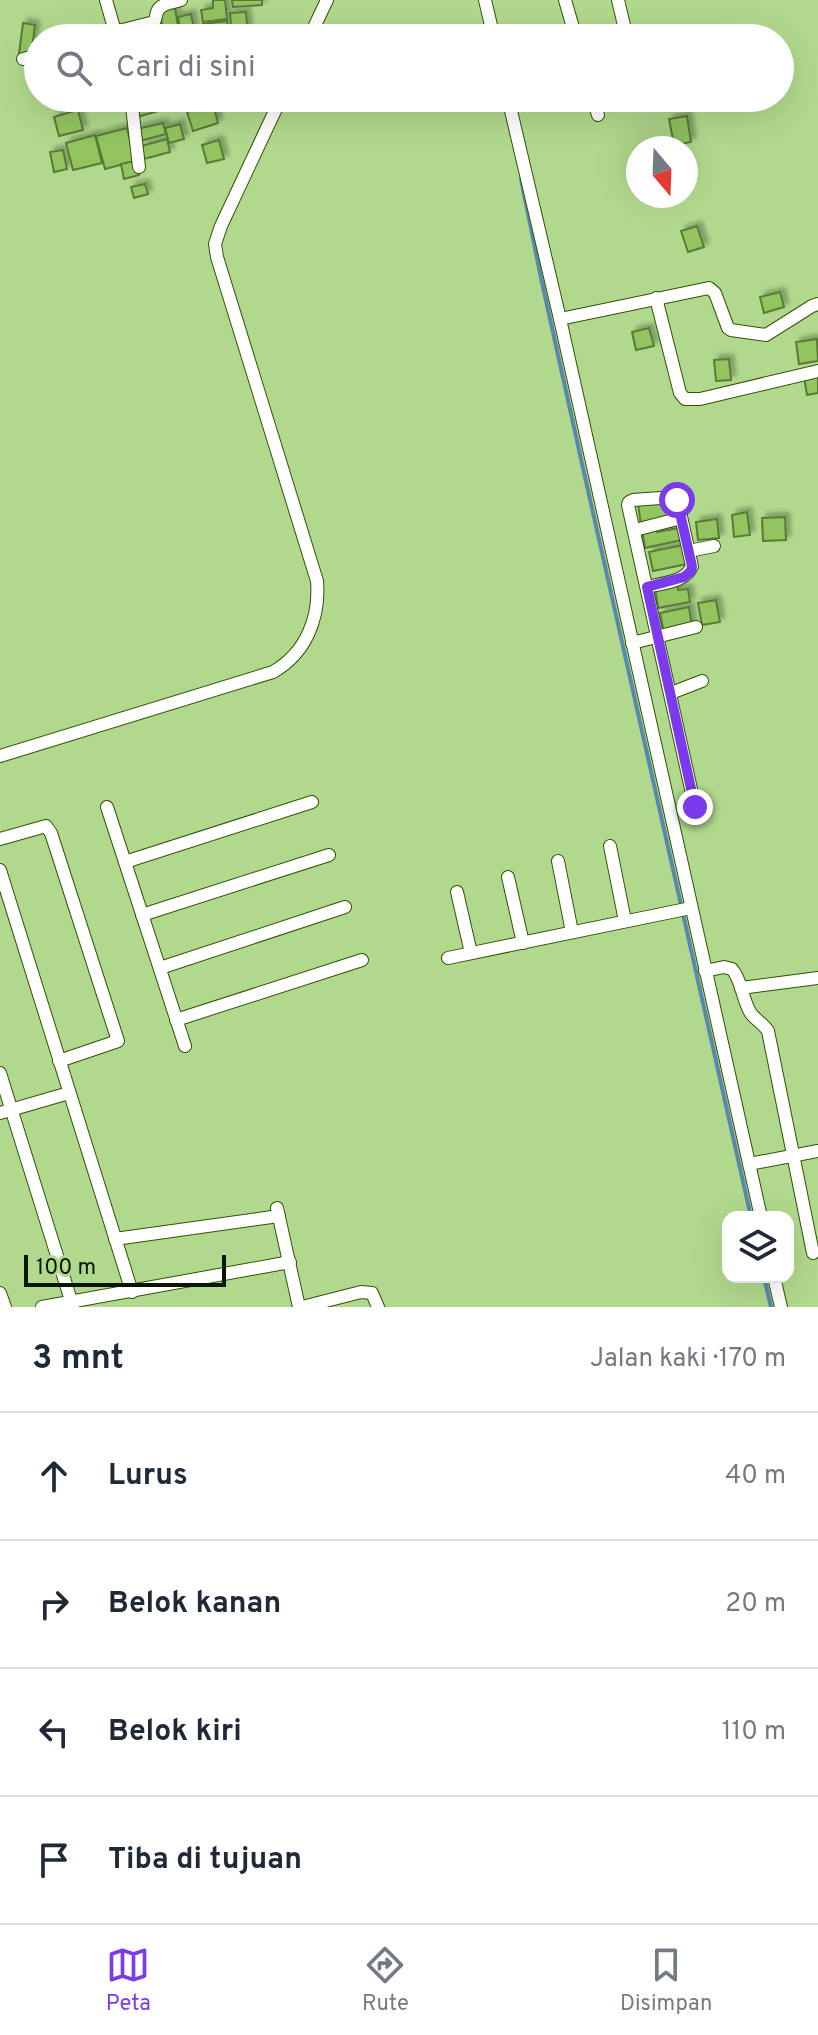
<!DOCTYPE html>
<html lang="id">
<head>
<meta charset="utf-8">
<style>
	:root { --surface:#fff; --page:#f6f6f7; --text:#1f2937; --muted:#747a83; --line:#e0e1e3; --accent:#7c3aed }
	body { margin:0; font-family:Overpass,sans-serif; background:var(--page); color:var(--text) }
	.controls { position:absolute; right:24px; bottom:24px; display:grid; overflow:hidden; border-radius:16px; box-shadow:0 8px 32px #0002 }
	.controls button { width:72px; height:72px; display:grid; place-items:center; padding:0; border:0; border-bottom:2px solid var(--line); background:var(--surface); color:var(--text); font:40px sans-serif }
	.compass { position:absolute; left:626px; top:136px; width:72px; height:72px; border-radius:50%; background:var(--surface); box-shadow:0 8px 32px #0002; rotate:161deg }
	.scale { position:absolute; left:24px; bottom:20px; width:202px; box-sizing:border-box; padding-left:8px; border:4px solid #081600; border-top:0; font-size:22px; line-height:28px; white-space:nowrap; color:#081600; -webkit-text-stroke:6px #b1d98d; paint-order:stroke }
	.stop { position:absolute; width:24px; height:24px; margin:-18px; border:6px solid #7c3aed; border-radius:50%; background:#fff }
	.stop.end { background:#7c3aed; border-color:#fff; box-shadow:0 2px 8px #0008 }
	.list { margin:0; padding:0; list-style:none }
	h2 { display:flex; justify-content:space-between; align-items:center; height:104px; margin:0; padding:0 32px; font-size:34px }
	h2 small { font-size:26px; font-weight:400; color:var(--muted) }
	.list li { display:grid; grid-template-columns:52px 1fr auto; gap:24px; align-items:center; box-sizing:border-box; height:128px; padding:0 32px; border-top:2px solid var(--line) }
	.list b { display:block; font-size:30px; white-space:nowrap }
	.list em { font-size:26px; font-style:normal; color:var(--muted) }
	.icon { flex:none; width:44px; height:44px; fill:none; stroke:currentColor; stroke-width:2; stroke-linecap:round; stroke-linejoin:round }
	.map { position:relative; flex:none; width:818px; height:1307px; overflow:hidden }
	.search { position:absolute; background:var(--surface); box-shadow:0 8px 32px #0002; left:24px; right:24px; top:24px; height:88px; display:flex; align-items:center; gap:20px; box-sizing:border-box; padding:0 28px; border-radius:44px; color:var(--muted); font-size:30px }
	.sheet { height:616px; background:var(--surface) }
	nav { display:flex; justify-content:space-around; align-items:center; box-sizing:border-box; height:112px; border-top:2px solid var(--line); background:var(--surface); font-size:22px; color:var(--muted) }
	nav a { display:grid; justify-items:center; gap:4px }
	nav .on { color:var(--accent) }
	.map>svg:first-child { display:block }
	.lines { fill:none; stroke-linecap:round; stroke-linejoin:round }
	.stream { stroke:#5988ae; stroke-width:4 }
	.building { fill:#93c460; stroke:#587b32; stroke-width:2; filter:url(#shadow) }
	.minor-casing { stroke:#325200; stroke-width:14 }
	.minor { stroke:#fff; stroke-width:12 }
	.route { stroke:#7c3aed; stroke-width:10 }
</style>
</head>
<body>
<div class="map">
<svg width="818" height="1307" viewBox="0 0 818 1307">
	<defs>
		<filter id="shadow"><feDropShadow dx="4.5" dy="-4.5" stdDeviation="2" flood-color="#0004"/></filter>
	</defs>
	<rect width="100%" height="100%" fill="#b1d98d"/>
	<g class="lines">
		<g class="stream">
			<polyline points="521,179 541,278 583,468 751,1217"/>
			<polyline points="764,1277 771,1307"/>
		</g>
	</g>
	<g class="building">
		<polygon points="213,0 225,0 227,19 203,22 201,10 213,8"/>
		<polygon points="232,0 262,0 262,5 233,7"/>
		<polygon points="175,8 180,38 164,38 160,11"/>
		<polygon points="246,12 248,35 232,37 230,13"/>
		<polygon points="191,14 196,38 182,38 178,17"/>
		<polygon points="227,21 228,30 205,33 203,24"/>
		<polygon points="23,23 35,25 31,56 19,54"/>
		<polygon points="132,98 155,98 158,111 137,117"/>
		<polygon points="213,104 218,123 193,131 187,112"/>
		<polygon points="78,110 83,130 59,136 54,117"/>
		<polygon points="687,116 691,142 674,145 669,119"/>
		<polygon points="163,123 166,134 140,141 137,129"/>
		<polygon points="180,124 184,139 169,143 165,128"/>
		<polygon points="127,128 135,161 105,169 96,136"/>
		<polygon points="95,135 102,163 73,170 66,143"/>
		<polygon points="167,139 170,152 144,159 141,146"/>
		<polygon points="219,140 224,159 207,163 202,145"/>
		<polygon points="63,150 67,169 54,172 50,152"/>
		<polygon points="135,161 139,175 124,179 121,164"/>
		<polygon points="145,184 148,194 134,198 131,187"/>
		<polygon points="697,226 704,247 688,252 681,231"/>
		<polygon points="780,292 784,307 764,313 760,297"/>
		<polygon points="649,328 654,346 636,350 632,332"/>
		<polygon points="817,339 818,361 799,364 796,342"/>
		<polygon points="729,359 731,380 716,381 714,360"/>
		<polygon points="818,375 818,393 807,395 804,377"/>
		<polygon points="670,498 674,520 641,525 638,504"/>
		<polygon points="747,512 750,535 734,537 732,515"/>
		<polygon points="785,517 786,540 763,541 762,518"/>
		<polygon points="717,519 719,538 698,540 696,522"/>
		<polygon points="656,527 657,532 679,528 682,540 645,548 642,530"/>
		<polygon points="683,545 687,564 653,571 649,552"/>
		<polygon points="677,583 678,590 688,589 690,602 658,608 655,587"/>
		<polygon points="716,600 720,622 702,625 698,603"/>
		<polygon points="689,607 692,627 664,633 660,613"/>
	</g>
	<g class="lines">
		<g class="minor-casing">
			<g id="minor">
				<polyline points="106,0 116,35"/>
				<polyline points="485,0 494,38"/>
				<polyline points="565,0 576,38"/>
				<polyline points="618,0 627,38"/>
				<path d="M91,38L154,22C156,19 156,15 157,12C160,3 173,3 181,0"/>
				<polyline points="309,38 327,0"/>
				<polyline points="23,59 38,55"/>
				<polyline points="131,98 139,167"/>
				<polyline points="508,98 560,319 761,1217"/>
				<polyline points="593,98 598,115"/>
				<polyline points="656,298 680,393 685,399 700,399 818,371"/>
				<polyline points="560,319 709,288 715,293 728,328 731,330 766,335 812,306 818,304"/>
				<polyline points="635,530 681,518"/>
				<polyline points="689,551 714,546"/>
				<path d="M647,587C663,583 686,582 692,566L678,503L674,497L633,500L629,502L628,505L695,807"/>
				<polyline points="632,643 696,627"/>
				<polyline points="671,693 702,681"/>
				<path d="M0,756L273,672C306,653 320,618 317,581L217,257L215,244L221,226L281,98"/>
				<polyline points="107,807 185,1046"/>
				<polyline points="0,839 46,826 51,833 118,1041 59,1061"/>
				<polyline points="610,846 625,921"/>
				<polyline points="558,861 572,932"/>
				<polyline points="125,862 312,802"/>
				<polyline points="0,870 132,1292"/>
				<polyline points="508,877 523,943"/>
				<polyline points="457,892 471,953"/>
				<polyline points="142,915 329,855"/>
				<polyline points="448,958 691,908"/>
				<polyline points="160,968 345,907"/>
				<path d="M705,971L724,967L732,969C742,981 742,998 750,1012C755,1020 763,1023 768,1031L813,1253"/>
				<polyline points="741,988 818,978"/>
				<polyline points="176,1020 362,960"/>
				<polyline points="0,1073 73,1307"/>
				<polyline points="0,1113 69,1093"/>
				<polyline points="749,1164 818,1151"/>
				<polyline points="277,1208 299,1307"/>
				<polyline points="115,1239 279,1216"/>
				<polyline points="774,1277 781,1307"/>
				<polyline points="0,1293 5,1307"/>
				<polyline points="42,1307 290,1262"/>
				<polyline points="302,1307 361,1292 372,1293 378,1307"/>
			</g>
		</g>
		<use href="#minor" class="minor"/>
	</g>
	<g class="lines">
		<polyline class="route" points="677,500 692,566 691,571 684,577 647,587 695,807"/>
	</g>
</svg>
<div class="controls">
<button><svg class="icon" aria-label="layers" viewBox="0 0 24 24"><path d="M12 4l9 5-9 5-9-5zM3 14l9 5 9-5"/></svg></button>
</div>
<svg class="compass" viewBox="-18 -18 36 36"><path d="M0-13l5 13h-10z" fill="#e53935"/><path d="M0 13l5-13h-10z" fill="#747a83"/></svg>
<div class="scale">100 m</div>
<div class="stop" style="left:677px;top:500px"></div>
<div class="stop end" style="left:695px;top:807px"></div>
<div class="search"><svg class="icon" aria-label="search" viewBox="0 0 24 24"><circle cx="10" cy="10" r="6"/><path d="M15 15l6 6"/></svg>Cari di sini</div>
</div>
<section class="sheet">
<h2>3 mnt<small>Jalan kaki · 170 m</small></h2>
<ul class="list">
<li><svg class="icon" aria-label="ahead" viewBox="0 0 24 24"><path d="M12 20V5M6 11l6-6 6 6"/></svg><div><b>Lurus</b></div><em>40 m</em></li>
<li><svg class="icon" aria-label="right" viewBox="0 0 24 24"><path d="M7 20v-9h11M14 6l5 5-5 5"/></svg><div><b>Belok kanan</b></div><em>20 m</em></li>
<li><svg class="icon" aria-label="left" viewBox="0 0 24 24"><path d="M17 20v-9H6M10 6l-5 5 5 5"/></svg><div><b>Belok kiri</b></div><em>110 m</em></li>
<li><svg class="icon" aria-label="arrive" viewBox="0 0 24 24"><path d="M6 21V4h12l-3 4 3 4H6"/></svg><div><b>Tiba di tujuan</b></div></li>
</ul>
</section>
<nav>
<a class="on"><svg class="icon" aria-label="map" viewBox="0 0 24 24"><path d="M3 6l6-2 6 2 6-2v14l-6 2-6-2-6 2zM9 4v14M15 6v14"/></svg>Peta</a>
<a><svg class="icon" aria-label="directions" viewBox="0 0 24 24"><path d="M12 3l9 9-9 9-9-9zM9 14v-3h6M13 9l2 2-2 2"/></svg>Rute</a>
<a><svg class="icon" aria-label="saved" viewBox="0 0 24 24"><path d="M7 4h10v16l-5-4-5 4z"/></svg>Disimpan</a>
</nav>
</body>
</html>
